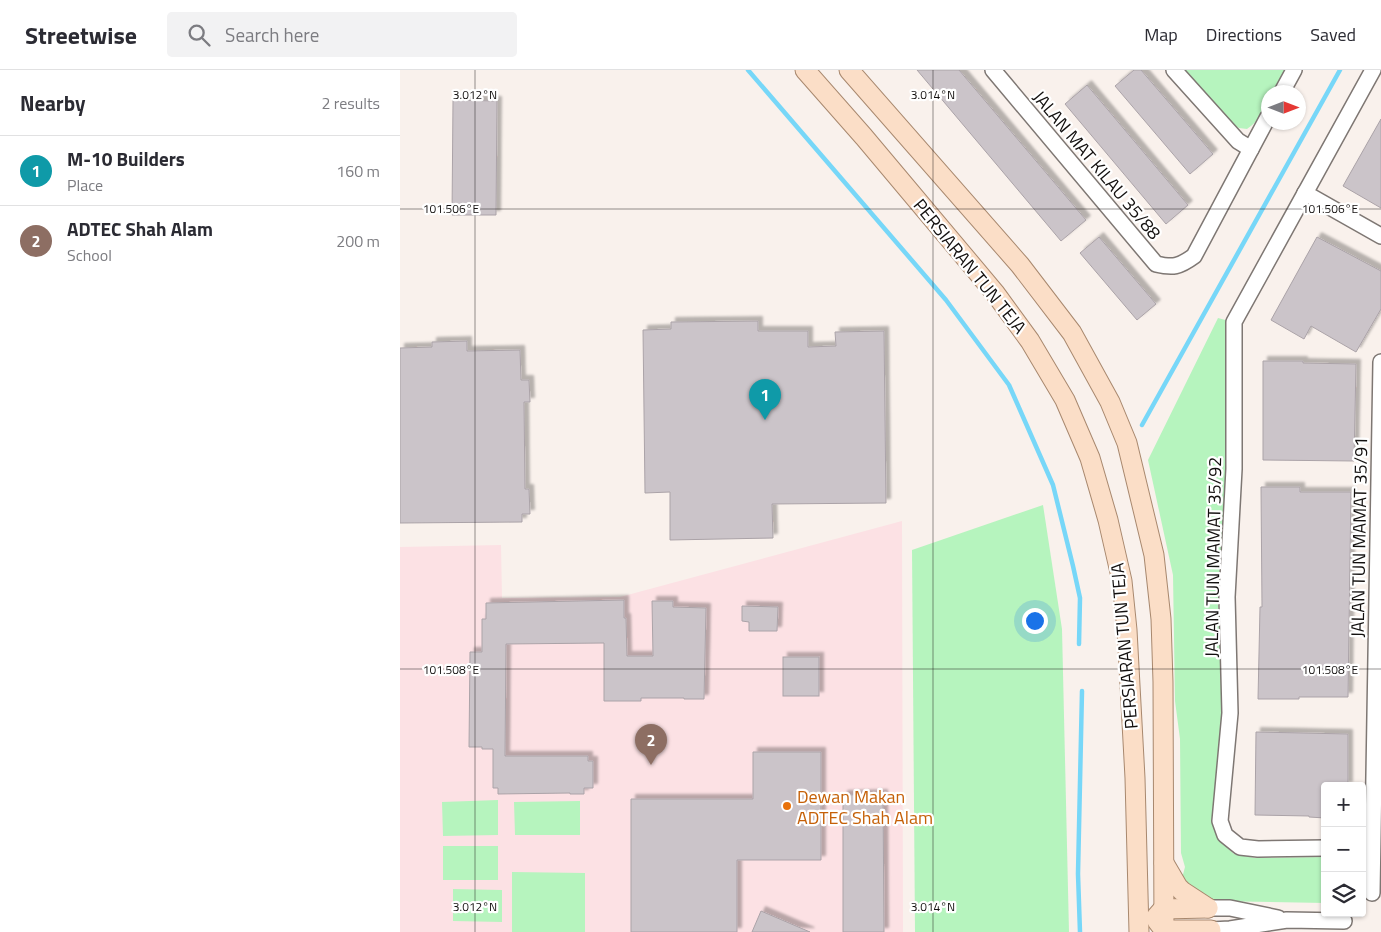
<!DOCTYPE html>
<html lang="en">
<head>
<meta charset="utf-8">
<style>
	:root { --surface:#fff; --page:#f2f2f3; --text:#2b2b33; --muted:#7c7c81; --line:#e1e1e2; --accent:#327a76 }
	body { margin:0; font-family:"Titillium Web",sans-serif; background:var(--page); color:var(--text) }
	.controls { position:absolute; right:15px; bottom:15px; display:grid; overflow:hidden; border-radius:5px; box-shadow:0 1px 4px #0004 }
	.controls button { width:45px; height:45px; display:grid; place-items:center; padding:0; border:0; border-bottom:1px solid var(--line); background:var(--surface); color:var(--text); font:25px sans-serif }
	.compass { position:absolute; left:861px; top:15px; width:45px; height:45px; border-radius:50%; background:var(--surface); box-shadow:0 1px 4px #0004; rotate:90deg }
	.you { position:absolute; left:634px; top:550px; width:18px; height:18px; margin:-12px; border:4px solid #fff; border-radius:50%; background:#1a73e8; box-shadow:0 0 0 8px #1a73e833 }
	.badge { display:grid; place-items:center; width:32px; height:32px; border-radius:50%; background:var(--accent); color:#fff; font-size:16px; font-weight:700 }
	.pin { position:absolute; translate:-50% -41px; filter:drop-shadow(0 1px 2px #0008) }
	.pin::after { content:''; position:absolute; top:26px; width:18px; height:15px; background:inherit; clip-path:polygon(0 0,100% 0,50% 100%) }
	.list { margin:0; padding:0; list-style:none }
	h2 { display:flex; justify-content:space-between; align-items:center; height:65px; margin:0; padding:0 20px; font-size:21px }
	h2 small { font-size:16px; font-weight:400; color:var(--muted) }
	.list li { display:grid; grid-template-columns:32px 1fr auto; gap:15px; align-items:center; box-sizing:border-box; height:70px; padding:0 20px; border-top:1px solid var(--line) }
	.list b { display:block; font-size:19px; white-space:nowrap }
	.list p { margin:0; font-size:16px; white-space:nowrap; color:var(--muted) }
	.list em { font-size:16px; font-style:normal; color:var(--muted) }
	.icon { flex:none; width:28px; height:28px; fill:none; stroke:currentColor; stroke-width:2; stroke-linecap:round; stroke-linejoin:round }
	.map { position:relative; flex:none; width:981px; height:862px; overflow:hidden }
	header { display:flex; align-items:center; gap:30px; box-sizing:border-box; height:70px; padding:0 25px; background:var(--surface); border-bottom:1px solid var(--line) }
	header strong { font-size:24px }
	nav { display:flex; gap:28px; margin-inline-start:auto; font-size:18px }
	.search { width:350px; height:45px; background:var(--page); display:flex; align-items:center; gap:12px; box-sizing:border-box; padding:0 18px; border-radius:5px; color:var(--muted); font-size:19px }
	main { display:flex }
	aside { flex:1; background:var(--surface) }
	.map>svg:first-child { display:block }
	.education { fill:#fce1e4 }
	.green { fill:#b6f4be }
	.lines { fill:none; stroke-linecap:round; stroke-linejoin:round }
	.stream { stroke:#77d7f8; stroke-width:4.5 }
	.building { fill:#cbc4c9; stroke:#aba3a8; filter:url(#shadow) }
	.minor-casing { stroke:#7e7773; stroke-width:18 }
	.major-casing { stroke:#a8886e; stroke-width:21 }
	.minor { stroke:#fff; stroke-width:15 }
	.major { stroke:#fbdec7; stroke-width:19 }
	.ticks { fill:none; stroke:#13100f; stroke-width:1; stroke-opacity:0.45 }
	.food-dot { fill:#e8710a; stroke:#fff; stroke-width:2 }
	.labels { text-anchor:middle; dominant-baseline:central; stroke-width:4.5; stroke-linejoin:round; paint-order:stroke }
	.street-label { font-size:18px; fill:#13100f; stroke:#fff }
	.food-label { font-size:18px; fill:#c56008; stroke:#fff; text-anchor:start }
	.ticks-label { font-size:12px; text-anchor:middle; fill:#13100f; stroke:#fff; stroke-width:4.5; stroke-linejoin:round; paint-order:stroke }
</style>
</head>
<body>
<header>
<strong>Streetwise</strong>
<div class="search"><svg class="icon" aria-label="search" viewBox="0 0 24 24"><circle cx="10" cy="10" r="6"/><path d="M15 15l6 6"/></svg>Search here</div>
<nav><a>Map</a><a>Directions</a><a>Saved</a></nav>
</header>
<main>
<aside>
<h2>Nearby<small>2 results</small></h2>
<ul class="list">
<li><span class="badge" style="background:#0f9aa8">1</span><div><b>M-10 Builders</b><p>Place</p></div><em>160 m</em></li>
<li><span class="badge" style="background:#8d6e63">2</span><div><b>ADTEC Shah Alam</b><p>School</p></div><em>200 m</em></li>
</ul>
</aside>
<div class="map">
<svg width="981" height="862" viewBox="0 0 981 862">
	<defs>
		<filter id="shadow"><feDropShadow dx="4.5" dy="-4.5" stdDeviation="1" flood-color="#0004"/></filter>
	</defs>
	<rect width="100%" height="100%" fill="#f9f1ec"/>
	<polygon class="education" points="502,451 503,862 0,862 0,477 101,475 102,528 220,527"/>
	<g class="green">
		<path d="M785,0H885L873,22H868C868,37 859,51 847,59L839,58L832,54Z"/>
		<polygon points="818,248 829,251 826,400 818,526 822,644 814,752 820,771 834,784 855,788 925,787 925,833 811,831 781,812 785,797 781,783 780,669 775,631 773,505 748,390"/>
		<polygon points="643,435 662,559 669,862 515,862 512,480"/>
		<polygon points="98,730 98,765 43,766 42,732"/>
		<polygon points="180,731 180,765 115,765 114,732"/>
		<rect x="43" y="776" width="55" height="34"/>
		<polygon points="112,802 185,803 185,862 112,862"/>
		<polygon points="53,819 102,820 102,852 53,851"/>
	</g>
	<g class="lines">
		<g class="stream">
			<polyline points="348,0 546,230 609,315 653,415 673,496 680,528 679,574"/>
			<polyline points="742,355 940,0"/>
			<polyline points="680,862 678,804 682,621"/>
		</g>
	</g>
	<g class="building">
		<polygon points="517,0 559,0 686,150 661,171"/>
		<polygon points="734,0 741,0 813,84 790,104 715,16"/>
		<polygon points="687,15 788,135 766,154 665,34"/>
		<polygon points="53,30 97,31 96,145 52,145"/>
		<polygon points="981,49 981,138 943,116"/>
		<polygon points="699,167 756,234 737,250 680,183"/>
		<polygon points="917,167 981,201 981,239 956,282 911,256 904,269 871,250"/>
		<polygon points="358,251 358,261 408,261 408,277 436,276 435,262 484,261 486,433 372,434 373,468 270,470 270,422 245,423 243,260 271,259 271,252"/>
		<polygon points="67,271 67,281 120,280 121,310 129,310 130,332 124,332 125,419 129,419 130,444 122,444 122,452 0,453 0,278 32,277 32,272"/>
		<polygon points="863,291 903,291 903,293 956,294 954,391 863,390"/>
		<polygon points="861,417 900,417 900,422 951,422 948,627 899,627 899,629 858,629 860,537 862,537"/>
		<polygon points="224,530 224,548 226,548 227,586 253,586 252,531 273,531 273,537 306,538 304,629 284,629 284,628 241,628 241,631 204,631 204,573 106,574 105,686 188,686 188,691 193,691 193,718 184,718 184,724 170,724 170,723 98,724 98,718 93,718 93,679 82,679 82,677 69,677 70,582 82,582 82,549 86,549 86,533"/>
		<polygon points="342,536 378,537 377,561 349,561 349,552 342,551"/>
		<rect x="383" y="587" width="36" height="39"/>
		<polygon points="856,662 948,664 948,716 925,716 925,748 909,747 909,746 855,745"/>
		<polygon points="353,682 421,682 421,790 337,790 337,862 231,862 231,729 353,729"/>
		<polygon points="483,724 484,862 443,862 443,725"/>
		<polygon points="361,841 410,862 352,862"/>
	</g>
	<g class="lines">
		<g class="minor-casing">
			<g id="minor">
				<path d="M593,0L756,194C773,198 779,197 794,186L868,47"/>
				<polyline points="774,0 838,71 851,79"/>
				<polyline points="882,22 894,0"/>
				<polyline points="905,123 981,166"/>
				<polyline points="925,778 858,779 840,777 825,765 820,751 830,643 827,527 834,399 834,252 973,0"/>
				<polyline points="972,823 981,292"/>
				<polyline points="808,838 830,838 878,848"/>
				<polyline points="811,860 830,859 887,850 944,851"/>
			</g>
		</g>
		<g class="major-casing">
			<g id="major">
				<polyline points="405,0 464,67 595,223 630,271 665,330 690,388 708,450 722,511 727,560 735,708 739,862"/>
				<polyline points="449,0 620,195 672,263 710,332 727,373 754,485 761,549 763,612 764,862"/>
				<polyline points="764,793 778,817 782,821 808,838"/>
				<polyline points="756,847 763,839 808,838"/>
				<polyline points="757,851 764,860 811,860"/>
			</g>
		</g>
		<use href="#minor" class="minor"/>
		<use href="#major" class="major"/>
	</g>
	<path class="ticks" d="M75,0V862M533,0V862M0,139H981M0,599H981"/>
	<circle class="food-dot" cx="387" cy="736" r="5"/>
	<g class="labels">
		<g class="street-label">
			<text transform="translate(697 95) rotate(50)">JALAN MAT KILAU 35/88</text>
			<text transform="translate(570 196) rotate(51)">PERSIARAN TUN TEJA</text>
			<text transform="translate(959 467) rotate(-89)">JALAN TUN MAMAT 35/91</text>
			<text transform="translate(813 487) rotate(-89)">JALAN TUN MAMAT 35/92</text>
			<text transform="translate(724 576) rotate(-95)">PERSIARAN TUN TEJA</text>
		</g>
		<g class="food-label">
			<text x="397" y="726">Dewan Makan<tspan x="397" dy="21">ADTEC Shah Alam</tspan></text>
		</g>
	</g>
	<g class="ticks-label">
		<text x="75" y="29">3.012°N</text>
		<text x="533" y="29">3.014°N</text>
		<text x="930" y="143">101.506°E</text>
		<text x="51" y="143">101.506°E</text>
		<text x="51" y="604">101.508°E</text>
		<text x="930" y="604">101.508°E</text>
		<text x="75" y="841">3.012°N</text>
		<text x="533" y="841">3.014°N</text>
	</g>
</svg>
<div class="controls">
<button>+</button>
<button>−</button>
<button><svg class="icon" aria-label="layers" viewBox="0 0 24 24"><path d="M12 4l9 5-9 5-9-5zM3 14l9 5 9-5"/></svg></button>
</div>
<svg class="compass" viewBox="-18 -18 36 36"><path d="M0-13l5 13h-10z" fill="#e53935"/><path d="M0 13l5-13h-10z" fill="#7c7c81"/></svg>
<div class="you"></div>
<div class="pin badge" style="left:365px;top:350px;background:#0f9aa8">1</div>
<div class="pin badge" style="left:251px;top:695px;background:#8d6e63">2</div>
</div>
</main>
</body>
</html>
